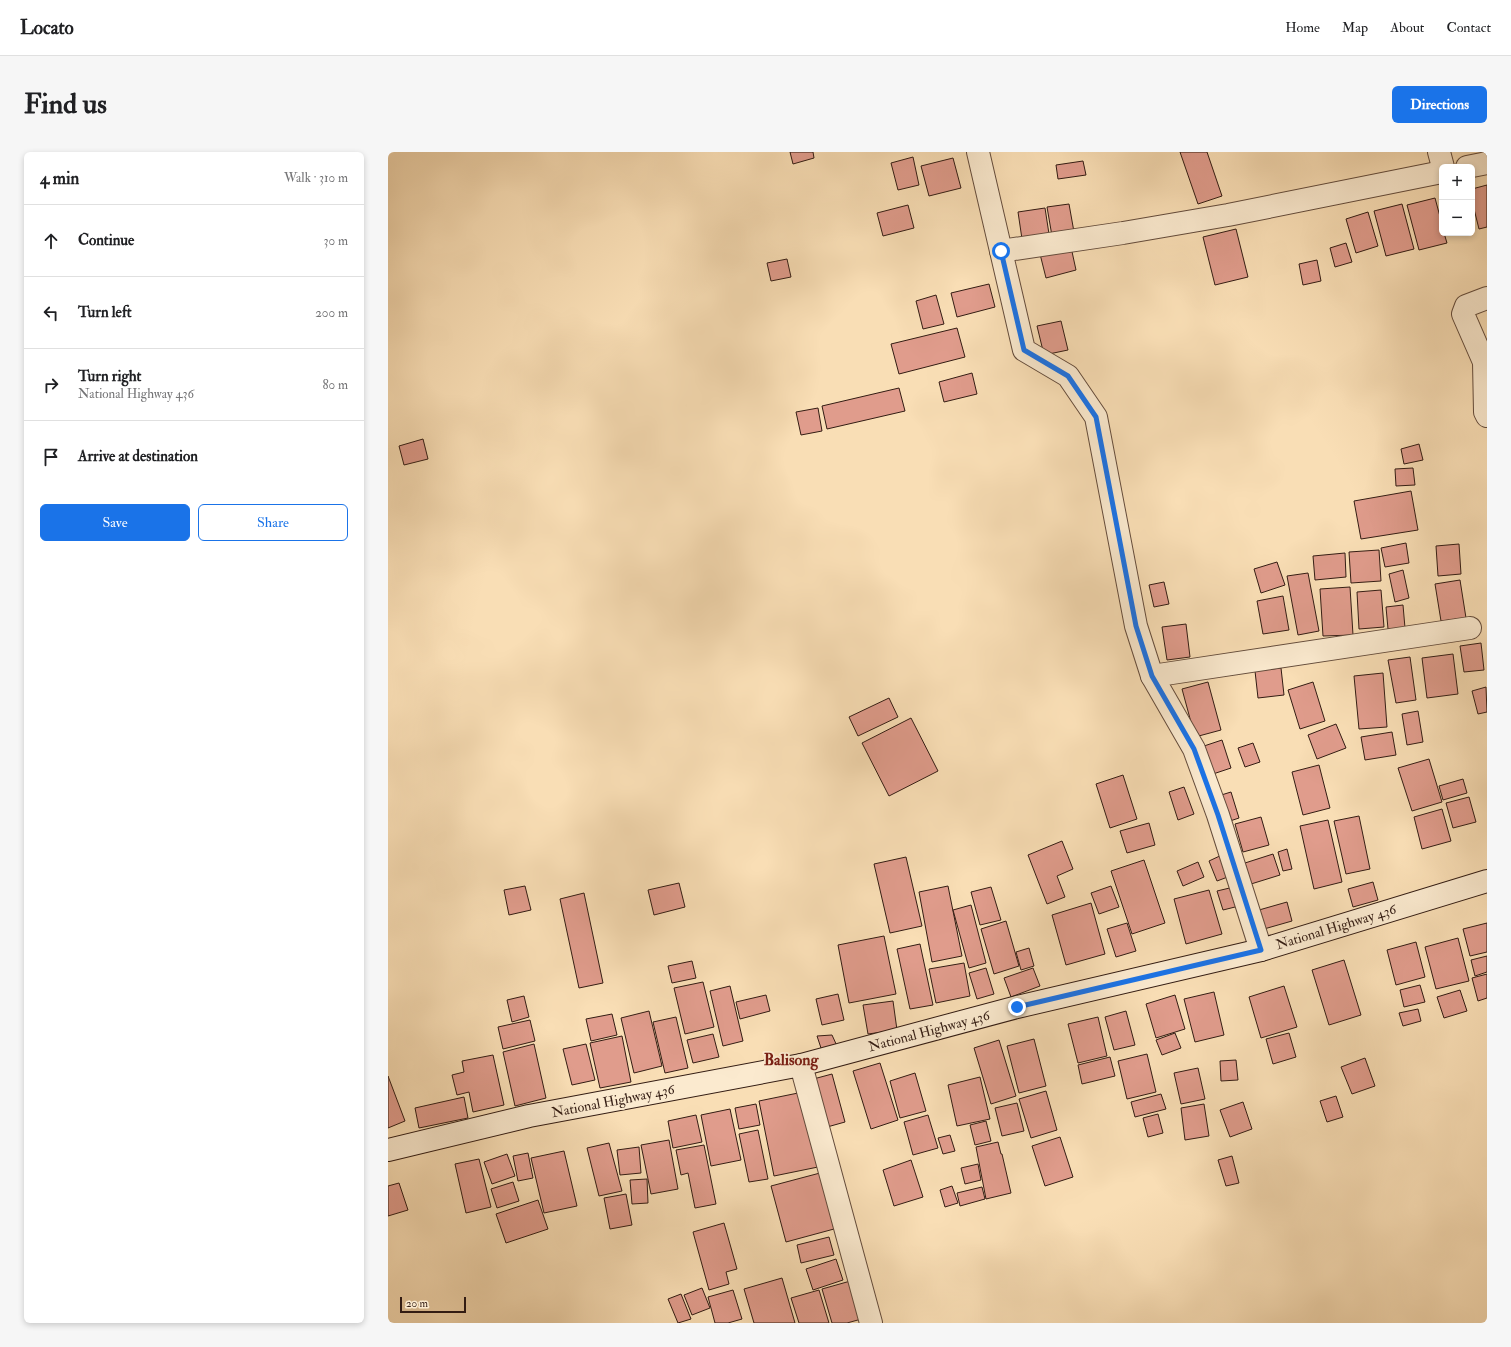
<!DOCTYPE html>
<html lang="en">
<head>
<meta charset="utf-8">
<style>
	:root { --surface:#fff; --page:#f6f6f6; --text:#202124; --muted:#757577; --line:#e0e0e0; --accent:#1a73e8 }
	body { margin:0; font-family:"IM FELL Double Pica",serif; background:var(--page); color:var(--text) }
	.controls { position:absolute; right:12px; top:12px; display:grid; overflow:hidden; border-radius:6px; box-shadow:0 2px 6px #0003 }
	.controls button { width:36px; height:36px; display:grid; place-items:center; padding:0; border:0; border-bottom:1px solid var(--line); background:var(--surface); color:var(--text); font:20px sans-serif }
	.scale { position:absolute; left:12px; bottom:10px; width:66px; box-sizing:border-box; padding-left:4px; border:2px solid #331c13; border-top:0; font-size:11px; line-height:14px; white-space:nowrap; color:#331c13; -webkit-text-stroke:3px #fbeacf; paint-order:stroke }
	.stop { position:absolute; width:12px; height:12px; margin:-9px; border:3px solid #1a73e8; border-radius:50%; background:#fff }
	.stop.end { background:#1a73e8; border-color:#fff; box-shadow:0 1px 4px #0008 }
	.list { margin:0; padding:0; list-style:none }
	h2 { display:flex; justify-content:space-between; align-items:center; height:52px; margin:0; padding:0 16px; font-size:17px }
	h2 small { font-size:13px; font-weight:400; color:var(--muted) }
	.list li { display:grid; grid-template-columns:26px 1fr auto; gap:12px; align-items:center; box-sizing:border-box; height:72px; padding:0 16px; border-top:1px solid var(--line) }
	.list b { display:block; font-size:15px; white-space:nowrap }
	.list p { margin:0; font-size:13px; white-space:nowrap; color:var(--muted) }
	.list em { font-size:13px; font-style:normal; color:var(--muted) }
	.actions { display:flex; gap:8px; padding:12px 16px }
	.actions a { flex:1; padding:9px 0; border:1px solid var(--accent); border-radius:6px; text-align:center; font-size:14px; color:var(--accent) }
	.actions .main { background:var(--accent); color:#fff }
	.icon { flex:none; width:22px; height:22px; fill:none; stroke:currentColor; stroke-width:2; stroke-linecap:round; stroke-linejoin:round }
	.map { position:relative; flex:none; width:1099px; height:1171px; overflow:hidden; border-radius:6px }
	header { display:flex; align-items:center; gap:24px; box-sizing:border-box; height:56px; padding:0 20px; background:var(--surface); border-bottom:1px solid var(--line) }
	header strong { font-size:19px }
	nav { display:flex; gap:22px; margin-inline-start:auto; font-size:14px }
	.intro { display:flex; align-items:center; justify-content:space-between; box-sizing:border-box; height:96px; padding:0 24px }
	h1 { margin:0; font-size:28px }
	.button { padding:10px 18px; border-radius:6px; background:var(--accent); color:#fff; font-size:14px; font-weight:700 }
	main { display:flex; gap:24px; padding:0 24px }
	aside { flex:1; background:var(--surface); border-radius:6px; box-shadow:0 2px 6px #0003 }
	.map>svg:first-child { display:block }
	.building { fill:#e09c8c; stroke:#331c13 }
	.lines { fill:none; stroke-linecap:round; stroke-linejoin:round }
	.minor-casing { stroke:#644c3c; stroke-width:24 }
	.secondary-casing { stroke:#331c13; stroke-width:24 }
	.minor { stroke:#fbeacf; stroke-width:22 }
	.secondary { stroke:#fbeacf; stroke-width:22 }
	.route { stroke:#1a73e8; stroke-width:5 }
	.labels { text-anchor:middle; dominant-baseline:central; stroke-width:3.5; stroke-linejoin:round; paint-order:stroke }
	.street-label { font-size:14px; fill:#331c13; stroke:#fbeacf }
	.quarter-label { font-size:16px; font-weight:bold; fill:#7a1f14; stroke:#fbeacf }
</style>
</head>
<body>
<header>
<strong>Locato</strong>
<nav><a>Home</a><a>Map</a><a>About</a><a>Contact</a></nav>
</header>
<div class="intro"><h1>Find us</h1><a class="button">Directions</a></div>
<main>
<aside>
<h2>4 min<small>Walk · 310 m</small></h2>
<ul class="list">
<li><svg class="icon" aria-label="ahead" viewBox="0 0 24 24"><path d="M12 20V5M6 11l6-6 6 6"/></svg><div><b>Continue</b></div><em>30 m</em></li>
<li><svg class="icon" aria-label="left" viewBox="0 0 24 24"><path d="M17 20v-9H6M10 6l-5 5 5 5"/></svg><div><b>Turn left</b></div><em>200 m</em></li>
<li><svg class="icon" aria-label="right" viewBox="0 0 24 24"><path d="M7 20v-9h11M14 6l5 5-5 5"/></svg><div><b>Turn right</b><p>National Highway 436</p></div><em>80 m</em></li>
<li><svg class="icon" aria-label="arrive" viewBox="0 0 24 24"><path d="M6 21V4h12l-3 4 3 4H6"/></svg><div><b>Arrive at destination</b></div></li>
</ul>
<div class="actions"><a class="main">Save</a><a>Share</a></div>
</aside>
<div class="map">
<svg width="1099" height="1171" viewBox="0 0 1099 1171">
	<rect width="100%" height="100%" fill="#f9deb5"/>
	<filter id="stains"><feTurbulence type="fractalNoise" baseFrequency=".005" numOctaves="4"/><feColorMatrix values="0 0 0 0 .2 0 0 0 0 .09 0 0 0 0 .02 0 0 0 .5 -.17"/></filter>
	<radialGradient id="worn" r=".72"><stop offset=".6" stop-color="#630" stop-opacity="0"/><stop offset="1" stop-color="#630" stop-opacity=".3"/></radialGradient>
	<g class="building">
		<polygon points="402,0 425,0 426,6 405,12"/>
		<polygon points="792,0 819,0 834,44 810,52"/>
		<polygon points="525,5 531,33 510,38 503,11"/>
		<polygon points="565,6 573,36 541,44 533,14"/>
		<polygon points="695,9 698,23 670,27 668,13"/>
		<polygon points="1099,33 1099,75 1091,77 1084,49 1084,37"/>
		<polygon points="1047,46 1054,72 1054,81 1056,81 1059,91 1031,98 1019,53"/>
		<polygon points="681,52 686,80 664,84 659,55"/>
		<polygon points="1014,52 1026,97 998,104 986,59"/>
		<polygon points="520,53 526,76 495,84 489,61"/>
		<polygon points="657,56 661,82 634,87 630,60"/>
		<polygon points="980,60 990,94 968,101 958,67"/>
		<polygon points="848,77 860,125 827,133 815,85"/>
		<polygon points="958,91 964,110 947,115 942,96"/>
		<polygon points="683,95 688,118 658,126 652,102"/>
		<polygon points="399,107 403,125 383,129 379,111"/>
		<polygon points="929,108 933,129 915,133 911,112"/>
		<polygon points="601,132 607,155 569,165 563,141"/>
		<polygon points="548,143 556,172 535,177 528,149"/>
		<polygon points="673,169 680,198 656,203 649,174"/>
		<polygon points="569,176 577,205 511,222 503,192"/>
		<polygon points="584,221 589,242 556,250 551,230"/>
		<polygon points="511,236 517,259 439,277 434,254"/>
		<polygon points="430,256 434,279 413,283 408,260"/>
		<polygon points="35,287 40,307 16,313 11,294"/>
		<polygon points="1031,292 1035,308 1016,312 1013,297"/>
		<polygon points="1025,316 1027,333 1008,334 1007,317"/>
		<polygon points="1023,339 1030,378 973,387 966,349"/>
		<polygon points="1018,391 1021,411 997,415 993,396"/>
		<polygon points="1071,392 1073,422 1050,424 1048,394"/>
		<polygon points="991,398 993,429 963,431 961,400"/>
		<polygon points="957,401 958,425 927,428 925,404"/>
		<polygon points="889,410 897,433 873,441 866,417"/>
		<polygon points="1015,418 1021,446 1007,450 1001,422"/>
		<polygon points="920,421 931,479 910,483 899,424"/>
		<polygon points="1072,428 1078,466 1053,469 1047,432"/>
		<polygon points="776,430 781,452 766,455 761,433"/>
		<polygon points="962,435 965,483 935,484 932,437"/>
		<polygon points="993,438 996,475 971,477 969,440"/>
		<polygon points="895,444 901,478 875,482 869,449"/>
		<polygon points="1015,453 1017,476 1000,477 998,455"/>
		<polygon points="798,472 802,505 779,508 774,475"/>
		<polygon points="1093,491 1096,518 1076,520 1072,494"/>
		<polygon points="1065,502 1070,542 1039,546 1034,506"/>
		<polygon points="1022,505 1028,548 1008,551 1000,508"/>
		<polygon points="893,516 896,543 870,546 867,519"/>
		<polygon points="995,521 999,575 971,577 966,524"/>
		<polygon points="820,530 833,578 807,585 794,537"/>
		<polygon points="925,530 937,569 912,577 900,538"/>
		<polygon points="1098,535 1099,560 1090,562 1084,539"/>
		<polygon points="501,546 510,565 470,584 461,565"/>
		<polygon points="1030,559 1035,590 1019,593 1014,562"/>
		<polygon points="523,566 550,619 501,644 474,591"/>
		<polygon points="948,572 958,596 929,607 920,583"/>
		<polygon points="1004,580 1008,603 977,608 973,585"/>
		<polygon points="834,588 843,616 822,623 813,595"/>
		<polygon points="865,591 872,610 857,615 850,596"/>
		<polygon points="1041,607 1054,650 1024,659 1010,616"/>
		<polygon points="931,613 942,656 915,663 904,620"/>
		<polygon points="735,623 749,667 722,676 708,632"/>
		<polygon points="1075,627 1079,641 1055,648 1051,634"/>
		<polygon points="796,635 806,662 790,668 781,640"/>
		<polygon points="843,640 851,666 839,670 830,644"/>
		<polygon points="1081,645 1088,670 1065,676 1058,651"/>
		<polygon points="1054,657 1063,689 1034,697 1026,665"/>
		<polygon points="971,664 982,717 958,722 946,669"/>
		<polygon points="873,665 881,693 855,700 847,672"/>
		<polygon points="940,668 954,730 926,737 912,674"/>
		<polygon points="761,671 767,693 739,701 732,679"/>
		<polygon points="674,689 685,717 669,724 677,745 659,752 640,703"/>
		<polygon points="899,697 904,717 895,719 890,700"/>
		<polygon points="836,702 845,723 829,729 821,709"/>
		<polygon points="885,702 892,723 863,732 857,711"/>
		<polygon points="518,705 534,774 502,781 486,712"/>
		<polygon points="756,708 777,771 744,782 723,719"/>
		<polygon points="810,710 816,725 795,734 789,719"/>
		<polygon points="985,730 990,748 965,755 960,737"/>
		<polygon points="291,731 297,755 266,763 260,738"/>
		<polygon points="137,734 143,758 121,763 116,738"/>
		<polygon points="560,734 574,804 544,810 531,740"/>
		<polygon points="723,734 731,755 711,762 703,741"/>
		<polygon points="850,734 855,753 835,758 829,739"/>
		<polygon points="603,735 613,768 592,773 583,740"/>
		<polygon points="821,738 834,782 798,792 786,747"/>
		<polygon points="196,741 215,831 191,836 172,747"/>
		<polygon points="899,750 904,769 876,777 871,758"/>
		<polygon points="703,751 717,802 678,813 664,763"/>
		<polygon points="583,753 598,811 581,816 565,758"/>
		<polygon points="618,769 631,814 606,822 593,777"/>
		<polygon points="739,771 748,799 728,805 719,777"/>
		<polygon points="1099,771 1099,800 1082,804 1075,777"/>
		<polygon points="496,784 508,842 461,851 450,793"/>
		<polygon points="1070,786 1081,829 1048,837 1037,795"/>
		<polygon points="1028,790 1037,825 1008,833 999,798"/>
		<polygon points="532,792 545,853 522,857 509,797"/>
		<polygon points="641,796 646,814 633,818 628,800"/>
		<polygon points="1099,804 1099,820 1087,824 1083,808"/>
		<polygon points="956,808 973,863 941,873 924,818"/>
		<polygon points="304,809 308,826 284,831 280,814"/>
		<polygon points="576,811 582,844 548,851 541,817"/>
		<polygon points="598,816 606,842 589,847 581,821"/>
		<polygon points="645,816 652,834 623,845 616,826"/>
		<polygon points="1099,822 1099,846 1090,849 1084,826"/>
		<polygon points="315,830 326,875 297,882 286,836"/>
		<polygon points="1032,833 1037,850 1016,855 1012,838"/>
		<polygon points="342,834 355,889 335,894 322,839"/>
		<polygon points="896,834 909,875 873,886 861,845"/>
		<polygon points="1072,838 1079,859 1056,866 1049,845"/>
		<polygon points="826,840 836,883 807,890 796,847"/>
		<polygon points="450,842 456,868 434,873 428,847"/>
		<polygon points="378,843 382,859 352,867 348,850"/>
		<polygon points="787,843 797,877 768,886 758,852"/>
		<polygon points="136,844 141,865 124,870 119,848"/>
		<polygon points="505,849 509,878 480,882 475,853"/>
		<polygon points="1030,857 1033,869 1015,874 1011,861"/>
		<polygon points="261,859 274,914 246,921 233,866"/>
		<polygon points="738,859 747,893 726,898 717,865"/>
		<polygon points="224,862 229,883 203,889 198,867"/>
		<polygon points="288,865 300,916 277,921 265,870"/>
		<polygon points="710,865 719,904 690,911 680,872"/>
		<polygon points="142,868 147,889 115,897 110,875"/>
		<polygon points="787,881 793,896 774,903 768,888"/>
		<polygon points="901,881 908,905 885,912 878,887"/>
		<polygon points="325,882 331,905 305,911 299,888"/>
		<polygon points="444,883 449,894 434,899 429,884"/>
		<polygon points="234,884 243,930 212,936 202,891"/>
		<polygon points="646,887 658,934 631,941 619,894"/>
		<polygon points="611,888 628,944 603,952 586,896"/>
		<polygon points="146,892 158,946 127,954 115,900"/>
		<polygon points="198,892 207,928 184,933 175,897"/>
		<polygon points="759,902 768,940 739,947 730,909"/>
		<polygon points="105,903 116,953 85,960 81,940 69,943 64,923 76,920 74,909"/>
		<polygon points="722,905 727,924 694,932 690,913"/>
		<polygon points="977,906 987,934 964,942 953,915"/>
		<polygon points="848,908 850,928 833,929 832,909"/>
		<polygon points="492,911 510,968 483,977 465,919"/>
		<polygon points="810,916 817,947 793,952 786,921"/>
		<polygon points="527,921 538,959 512,966 502,929"/>
		<polygon points="444,922 457,970 432,977 418,929"/>
		<polygon points="0,924 17,969 0,976"/>
		<polygon points="592,925 602,967 569,974 560,933"/>
		<polygon points="658,939 669,978 643,986 631,947"/>
		<polygon points="415,940 430,1015 386,1024 371,949"/>
		<polygon points="773,942 778,957 747,965 743,950"/>
		<polygon points="948,944 955,965 939,970 932,949"/>
		<polygon points="76,945 80,966 31,976 27,956"/>
		<polygon points="855,950 864,977 842,985 832,958"/>
		<polygon points="629,951 636,979 614,984 607,956"/>
		<polygon points="368,952 372,973 351,977 347,956"/>
		<polygon points="816,952 821,984 797,988 793,956"/>
		<polygon points="342,957 353,1008 323,1014 313,963"/>
		<polygon points="770,962 775,981 760,985 755,966"/>
		<polygon points="308,963 314,990 285,996 280,969"/>
		<polygon points="540,963 550,996 525,1003 516,970"/>
		<polygon points="598,969 603,989 587,993 582,973"/>
		<polygon points="370,978 380,1027 361,1030 351,982"/>
		<polygon points="562,983 567,999 555,1002 550,986"/>
		<polygon points="672,985 685,1025 657,1034 644,994"/>
		<polygon points="281,988 290,1037 263,1042 253,993"/>
		<polygon points="610,990 613,1002 614,1002 623,1041 598,1047 588,995"/>
		<polygon points="221,991 234,1039 211,1044 199,996"/>
		<polygon points="316,993 328,1052 307,1056 300,1021 293,1023 288,998"/>
		<polygon points="251,995 253,1021 232,1023 229,998"/>
		<polygon points="176,999 189,1054 156,1061 143,1006"/>
		<polygon points="140,1001 145,1026 130,1029 125,1004"/>
		<polygon points="119,1002 127,1024 104,1032 96,1010"/>
		<polygon points="844,1004 851,1031 838,1034 830,1008"/>
		<polygon points="91,1007 103,1055 78,1061 67,1012"/>
		<polygon points="523,1008 535,1045 506,1054 495,1018"/>
		<polygon points="590,1012 593,1028 577,1032 573,1016"/>
		<polygon points="432,1021 446,1077 398,1090 383,1034"/>
		<polygon points="259,1027 260,1051 244,1052 242,1028"/>
		<polygon points="125,1030 131,1049 109,1056 103,1037"/>
		<polygon points="11,1031 20,1058 0,1064 0,1034"/>
		<polygon points="564,1034 570,1051 557,1055 552,1038"/>
		<polygon points="594,1035 597,1047 572,1054 569,1041"/>
		<polygon points="238,1042 244,1073 222,1077 216,1046"/>
		<polygon points="150,1048 160,1077 118,1091 108,1062"/>
		<polygon points="336,1071 349,1117 338,1120 341,1132 321,1138 305,1080"/>
		<polygon points="441,1085 446,1103 413,1111 409,1093"/>
		<polygon points="448,1107 455,1128 425,1138 418,1117"/>
		<polygon points="394,1126 407,1171 366,1171 356,1137"/>
		<polygon points="466,1128 477,1166 459,1171 444,1171 434,1137"/>
		<polygon points="314,1136 322,1156 304,1163 296,1143"/>
		<polygon points="345,1138 354,1167 340,1171 327,1171 320,1145"/>
		<polygon points="431,1138 441,1171 411,1171 403,1146"/>
		<polygon points="293,1142 303,1167 290,1171 280,1147"/>
	</g>
	<g class="lines">
		<g class="minor-casing">
			<g id="minor">
				<polyline points="590,0 636,198 680,224 708,265 748,474 764,524 806,597 830,663 873,798"/>
				<polyline points="1051,0 1055,15"/>
				<polyline points="1079,15 1099,11"/>
				<polyline points="613,99 735,81 840,63 1054,20"/>
				<polyline points="1099,146 1078,154 1075,162 1096,210 1097,260 1099,264"/>
				<polyline points="764,524 1082,476"/>
				<polyline points="413,913 483,1171"/>
			</g>
		</g>
		<g class="secondary-casing">
			<polyline id="secondary" points="0,998 141,964 413,913 629,855 873,798 1099,729"/>
		</g>
		<use href="#minor" class="minor"/>
		<use href="#secondary" class="secondary"/>
	</g>
	<g class="lines">
		<polyline class="route" points="613,99 636,198 680,224 708,265 748,474 764,524 806,597 830,663 873,798 629,855"/>
	</g>
	<g class="labels">
		<g class="street-label">
			<text transform="translate(948 775) rotate(-17)">National Highway 436</text>
			<text transform="translate(541 879) rotate(-15)">National Highway 436</text>
			<text transform="translate(225 949) rotate(-11)">National Highway 436</text>
		</g>
		<g class="quarter-label">
			<text x="403" y="908">Balisong</text>
		</g>
	</g>
	<rect width="100%" height="100%" filter="url(#stains)"/>
	<rect width="100%" height="100%" fill="url(#worn)"/>
</svg>
<div class="controls">
<button>+</button>
<button>−</button>
</div>
<div class="scale">20 m</div>
<div class="stop" style="left:613px;top:99px"></div>
<div class="stop end" style="left:629px;top:855px"></div>
</div>
</main>
</body>
</html>
